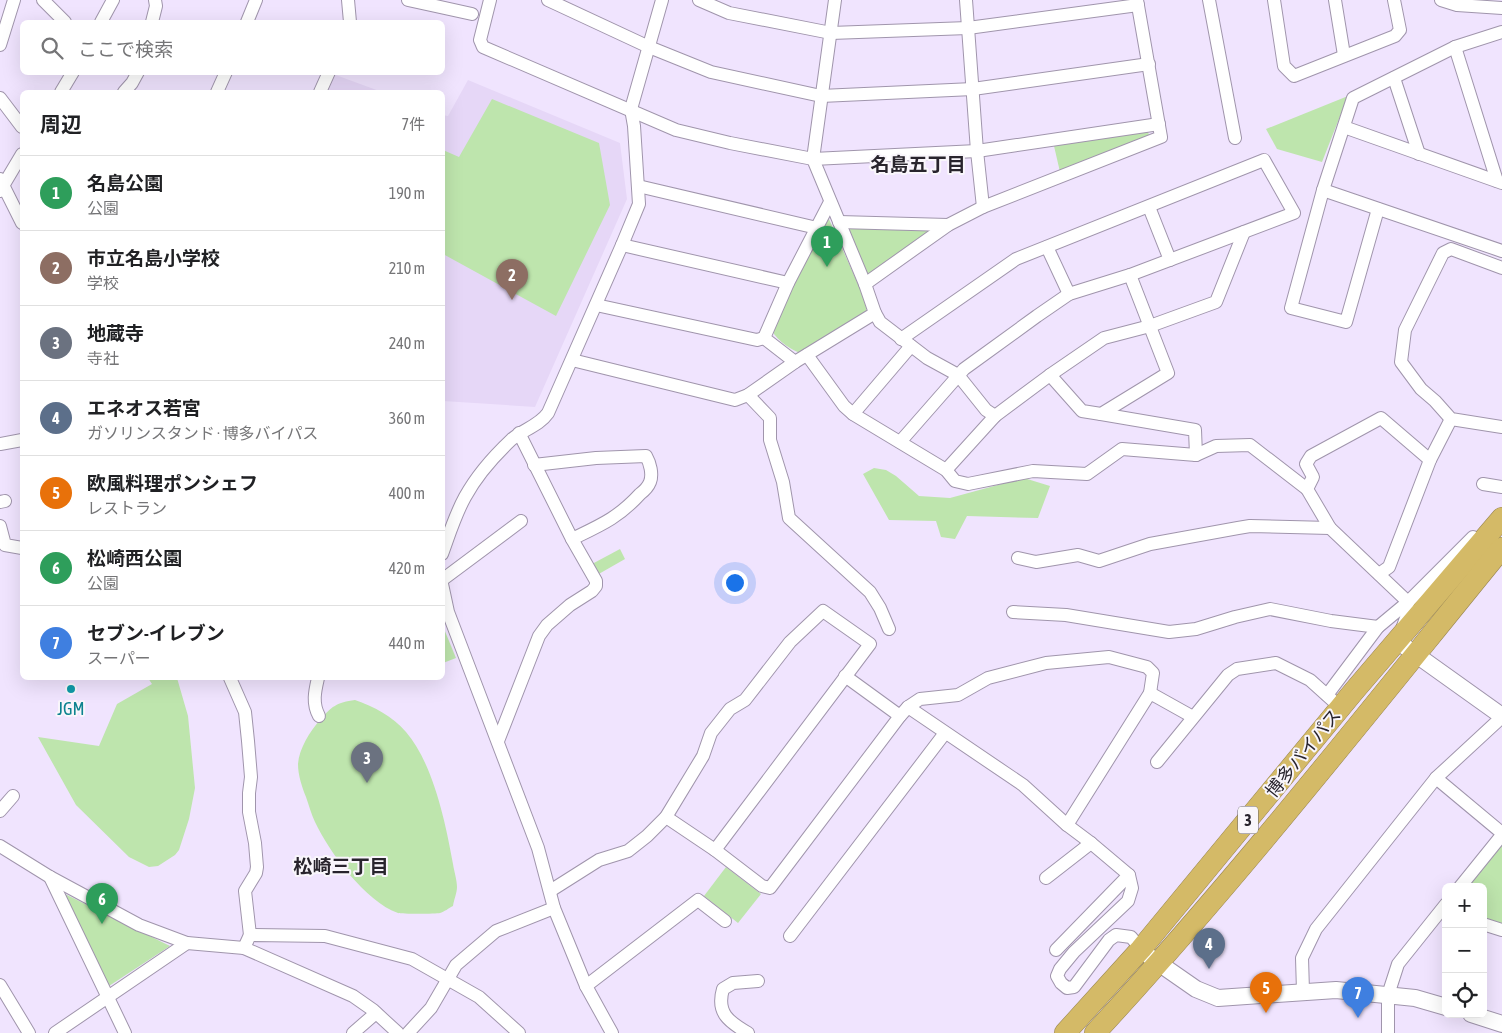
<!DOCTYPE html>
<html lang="ja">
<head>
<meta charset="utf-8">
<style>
	:root { --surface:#fff; --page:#f2f2f2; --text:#202124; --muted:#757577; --line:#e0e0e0; --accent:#c3334e }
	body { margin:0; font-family:"Asap Condensed","Noto Sans JP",sans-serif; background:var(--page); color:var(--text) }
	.controls { position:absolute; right:15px; bottom:15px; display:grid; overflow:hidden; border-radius:8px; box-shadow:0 5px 20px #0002 }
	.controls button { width:45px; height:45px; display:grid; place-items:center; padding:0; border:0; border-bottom:1px solid var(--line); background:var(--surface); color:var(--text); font:25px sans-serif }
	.you { position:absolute; left:734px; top:582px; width:18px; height:18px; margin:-12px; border:4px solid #fff; border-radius:50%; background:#1a73e8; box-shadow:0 0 0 8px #1a73e833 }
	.badge { display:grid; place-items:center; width:32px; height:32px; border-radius:50%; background:var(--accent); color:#fff; font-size:16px; font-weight:700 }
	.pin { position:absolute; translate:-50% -41px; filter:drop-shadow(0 1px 2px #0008) }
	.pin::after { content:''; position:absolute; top:26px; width:18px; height:15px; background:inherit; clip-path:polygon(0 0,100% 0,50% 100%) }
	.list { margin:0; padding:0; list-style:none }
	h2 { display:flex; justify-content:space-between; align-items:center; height:65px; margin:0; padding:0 20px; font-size:21px }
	h2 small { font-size:16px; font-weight:400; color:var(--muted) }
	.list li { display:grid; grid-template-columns:32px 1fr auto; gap:15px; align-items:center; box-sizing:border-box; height:75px; padding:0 20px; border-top:1px solid var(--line) }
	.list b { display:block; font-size:19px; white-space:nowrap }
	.list p { margin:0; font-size:16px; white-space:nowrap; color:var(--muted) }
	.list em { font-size:16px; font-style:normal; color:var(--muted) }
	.icon { flex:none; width:28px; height:28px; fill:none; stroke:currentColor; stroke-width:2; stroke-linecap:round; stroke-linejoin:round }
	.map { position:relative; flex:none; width:1502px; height:1033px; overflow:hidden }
	.search { position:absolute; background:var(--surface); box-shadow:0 5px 20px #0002; left:20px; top:20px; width:425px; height:55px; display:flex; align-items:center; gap:12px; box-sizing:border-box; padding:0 18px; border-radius:8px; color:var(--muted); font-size:19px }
	.panel { position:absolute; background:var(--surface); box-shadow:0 5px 20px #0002; left:20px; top:90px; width:425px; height:590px; border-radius:8px }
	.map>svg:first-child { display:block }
	.built { fill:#e6d7f7 }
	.green { fill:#bee5ad }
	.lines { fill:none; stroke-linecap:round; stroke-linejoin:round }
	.street-casing { stroke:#a095ac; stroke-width:14 }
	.secondary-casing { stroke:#a095ac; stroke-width:18 }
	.highway-casing { stroke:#988653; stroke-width:22 }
	.street { stroke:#fff; stroke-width:12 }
	.secondary { stroke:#fff; stroke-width:16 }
	.highway { stroke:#d4ba67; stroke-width:21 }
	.culture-dot { fill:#0f9aa8; stroke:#f9f6fb; stroke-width:2 }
	.labels { text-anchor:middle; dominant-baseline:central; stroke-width:4; stroke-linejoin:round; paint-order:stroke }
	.shield { fill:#f9f6fb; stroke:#67636b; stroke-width:1 }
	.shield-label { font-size:16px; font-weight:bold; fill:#28242d }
	.culture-label { font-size:18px; fill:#0d838f; stroke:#f9f6fb }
	.street-label { font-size:18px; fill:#28242d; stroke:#f9f6fb }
	.neighbourhood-label { font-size:19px; font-weight:bold; fill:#28242d; stroke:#f9f6fb }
</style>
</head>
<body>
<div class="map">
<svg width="1502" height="1033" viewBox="0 0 1502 1033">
	<rect width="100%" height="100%" fill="#f0e4fe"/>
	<g class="built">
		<polygon points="333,74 382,92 325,92"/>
		<polygon points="468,80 620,143 627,199 535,407 443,401 442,115 448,116"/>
	</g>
	<g class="green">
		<polygon points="1348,96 1322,162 1277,149 1266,129"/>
		<polygon points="492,99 599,143 610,205 556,316 443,254 443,150 459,157"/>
		<polygon points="1147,130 1150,137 1060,172 1054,146"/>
		<path d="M829,219L867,304L866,312L803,354C792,351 778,341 772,331L821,229L826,220Z"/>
		<polygon points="852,228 936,229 872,275 866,274 849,230"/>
		<polygon points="874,468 886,470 896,476 919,496 950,498 1024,478 1050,486 1038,518 967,516 955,539 941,537 936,521 889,520 863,474"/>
		<polygon points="620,549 625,559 597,575 592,564"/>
		<polygon points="442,624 456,658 443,663 442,663"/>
		<polygon points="148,678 177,678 188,716 195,788 189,819 179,850 175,855 158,866 149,867 129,857 76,805 38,737 99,746 117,704 152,684"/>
		<path d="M355,700C375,707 392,716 406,732C433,763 446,824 453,864C454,871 457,880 457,887C457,893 454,899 453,906C449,908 444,912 440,913C436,914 401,914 398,913C366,902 329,852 315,822C311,814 309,805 306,797C302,787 298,775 298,764C299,749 310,731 320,720C331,707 337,702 355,700Z"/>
		<polygon points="1502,844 1502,926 1483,920 1483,887 1466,887"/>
		<polygon points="726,867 761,894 738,923 704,896"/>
		<polygon points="63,893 170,946 109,986"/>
	</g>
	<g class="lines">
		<g class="street-casing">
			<g id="street">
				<polyline points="43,0 65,22"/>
				<polyline points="348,0 350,22"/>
				<polyline points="408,0 472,14"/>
				<polyline points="490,0 480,40 483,47 676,130 730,143 813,159 977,151 1159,124"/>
				<polyline points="548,0 649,47 711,72 821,96 973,89 1149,64"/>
				<polyline points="699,0 729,13 831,33 968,28 1138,5"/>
				<polyline points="835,0 813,159 865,284 875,313 880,322 927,358 958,375 986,410 995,416"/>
				<polyline points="966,0 977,151 983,207"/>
				<polyline points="1209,0 1235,138"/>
				<polyline points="1274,0 1284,66 1294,76 1395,36 1400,30 1394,0"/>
				<polyline points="1335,0 1344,55"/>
				<polyline points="1441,0 1457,5 1502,8"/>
				<polyline points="101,22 113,0"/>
				<polyline points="152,22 156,6 155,0"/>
				<polyline points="247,22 256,0"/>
				<polyline points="0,45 14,0"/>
				<polyline points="1455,47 1497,181"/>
				<polyline points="1394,78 1419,154"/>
				<polyline points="61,92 73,72"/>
				<polyline points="124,92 132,83 138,72"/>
				<polyline points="217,92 226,72"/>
				<polyline points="320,92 329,72"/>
				<polyline points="0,98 22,127"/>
				<polyline points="1344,127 1502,183"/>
				<polyline points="0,179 22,223"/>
				<polyline points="638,186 817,228"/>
				<polyline points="1323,190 1502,251"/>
				<polyline points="0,191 22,154"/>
				<polyline points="1149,207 1170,260"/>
				<polyline points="1378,209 1346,322 1291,308 1323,190 1353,98 1455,47 1502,32"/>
				<polyline points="839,222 948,225"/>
				<polyline points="622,245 788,283"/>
				<polyline points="1047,247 1069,294"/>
				<polyline points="1502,268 1451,249 1443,253 1405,330 1401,362 1421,389 1435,401 1451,419 1502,427"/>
				<polyline points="865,284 948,225 983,207 1161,137 1137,0"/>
				<polyline points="596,305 757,340 764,338"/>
				<polyline points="807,355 844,406 853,414 946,470 955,481 968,484 1033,471 1087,474 1122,449 1196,455 1216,446 1250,445 1307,489 1330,528 1408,602 1406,618 1402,629"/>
				<polyline points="572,360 735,400 748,395 795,362 875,313"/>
				<polyline points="795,362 764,338 788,283 830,202"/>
				<polyline points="1050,375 1082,411 1101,414 1168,373 1130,275"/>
				<polyline points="748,395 770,418 770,440 783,482 789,518 870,592 880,608 889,629"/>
				<polyline points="853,414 911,346"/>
				<polyline points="1101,414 1195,430 1196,455"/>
				<polyline points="900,442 964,369 1037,316 1069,294 1130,275 1294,213 1264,160 1016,259 901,339"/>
				<polyline points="0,444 22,440"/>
				<path d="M534,465L596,458L646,456C650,463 653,474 650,482C648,487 644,491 640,494C618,518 601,525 572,539"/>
				<polyline points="946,470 995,416 1050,375 1104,338 1150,326 1216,302 1244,232"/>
				<polyline points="1483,484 1502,487"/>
				<polyline points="1307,489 1313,477 1306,464 1311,456 1381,418 1430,460"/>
				<polyline points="0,502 5,501"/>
				<polyline points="0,526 5,545 22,548"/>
				<path d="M442,554C449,535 455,515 465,497C477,475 493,457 511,440C522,430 539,426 548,413L622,245L639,204L634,126L631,109L662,0"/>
				<polyline points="1018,558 1036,562 1078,555 1099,561 1150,544 1238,528 1250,526 1330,528"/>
				<polyline points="1379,574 1389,567 1430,460 1451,419"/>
				<polyline points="442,580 521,521"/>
				<polyline points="442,584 448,612 538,848 554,908 586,986 612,1033"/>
				<polyline points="1013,612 1066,615 1169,632 1196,629 1235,617 1270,609 1331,621 1378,627"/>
				<polyline points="845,676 900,716"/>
				<polyline points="230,678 245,712 248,741 251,777 249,793 249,812 255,843 257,867 256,873 245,891 250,935"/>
				<path d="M318,678C315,691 312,703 319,716"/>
				<polyline points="1327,695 1378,627 1408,602 1473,537"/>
				<polyline points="908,707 1023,785 1067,825 1091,843 1129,875 1132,888 1128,901 1074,952 1060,969 1057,976 1061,983 1067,988 1074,987 1109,940 1116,935 1131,937 1141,949"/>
				<polyline points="498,741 539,636 547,625 570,605 592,591 596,586 596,581 572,539 519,433"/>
				<polyline points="1157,762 1228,675 1237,669 1276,663 1310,680 1340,707"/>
				<polyline points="1436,778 1502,833"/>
				<polyline points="0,811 13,796"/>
				<polyline points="666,817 715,850 762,886 770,888 900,716 908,707 920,699 958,695 988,678 1046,663 1109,657 1147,667 1153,673 1150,693"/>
				<polyline points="1067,825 1150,693 1193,717"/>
				<polyline points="0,846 50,877 139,925 187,943 244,948 353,996 373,1010 398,1033"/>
				<polyline points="50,877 125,1033"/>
				<polyline points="1046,878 1091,843"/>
				<polyline points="1460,887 1502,835"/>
				<polyline points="550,891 599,860 628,851 647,836 666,817 703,756 711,733 730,709 745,700 790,642 823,611 870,644 715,850"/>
				<polyline points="1483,924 1502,930"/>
				<polyline points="790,936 945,733"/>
				<polyline points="244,948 250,935 325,936 412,959 479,997 519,1033"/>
				<polyline points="1056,950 1129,875"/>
				<polyline points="0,985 29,1033"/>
				<polyline points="586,986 698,900 725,921"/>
				<polyline points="1303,991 1302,958 1316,929 1436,778 1502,717"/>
				<polyline points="55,1033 187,943"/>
				<polyline points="353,1033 376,1013"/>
				<polyline points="408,1033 431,1008 456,965 496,931 554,908"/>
				<path d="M748,1033C729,1022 716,1013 723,989L733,983L758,981"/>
				<polyline points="1388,1033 1388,995 1398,964 1446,904"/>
			</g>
		</g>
		<g class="secondary-casing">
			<g id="secondary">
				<polyline points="1397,641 1502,716"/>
				<polyline points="1150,957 1196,989 1218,998 1336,990 1415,998 1446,1007"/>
				<polyline points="1471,1014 1502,1024"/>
			</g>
		</g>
		<g class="highway-casing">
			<g id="highway">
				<polyline points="1065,1033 1141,949 1354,691 1502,518"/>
				<path d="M1095,1033C1238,878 1369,711 1502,548"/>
			</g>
		</g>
		<use href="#street" class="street"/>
		<use href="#secondary" class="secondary"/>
		<use href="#highway" class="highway"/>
	</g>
	<circle class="culture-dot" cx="71" cy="689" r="5"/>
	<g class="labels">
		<rect class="shield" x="1238" y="806.5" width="20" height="27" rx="4"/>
		<g class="shield-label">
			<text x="1248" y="820">3</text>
		</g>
		<g class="culture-label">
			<text x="71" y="708">JGM</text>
		</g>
		<g class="street-label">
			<text transform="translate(1303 753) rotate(-51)">博多バイパス</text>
		</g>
		<g class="neighbourhood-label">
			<text x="918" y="164">名島五丁目</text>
			<text x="341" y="866">松崎三丁目</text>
		</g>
	</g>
</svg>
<div class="controls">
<button>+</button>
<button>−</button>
<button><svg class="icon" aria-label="locate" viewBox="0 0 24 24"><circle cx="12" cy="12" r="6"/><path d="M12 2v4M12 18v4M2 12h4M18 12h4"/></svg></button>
</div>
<div class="you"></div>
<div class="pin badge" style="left:827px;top:267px;background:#2e9e5b">1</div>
<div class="pin badge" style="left:512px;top:300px;background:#8d6e63">2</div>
<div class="pin badge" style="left:367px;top:783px;background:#6b7280">3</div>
<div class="pin badge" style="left:1209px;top:969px;background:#5c6f8a">4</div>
<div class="pin badge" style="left:1266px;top:1013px;background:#e8710a">5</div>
<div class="pin badge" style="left:102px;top:924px;background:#2e9e5b">6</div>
<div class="pin badge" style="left:1358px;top:1018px;background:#3f7fe0">7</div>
<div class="search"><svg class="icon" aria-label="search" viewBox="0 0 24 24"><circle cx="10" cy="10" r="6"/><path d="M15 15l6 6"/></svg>ここで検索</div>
<section class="panel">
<h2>周辺<small>7件</small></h2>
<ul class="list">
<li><span class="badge" style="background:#2e9e5b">1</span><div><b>名島公園</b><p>公園</p></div><em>190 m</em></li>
<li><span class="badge" style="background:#8d6e63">2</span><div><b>市立名島小学校</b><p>学校</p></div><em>210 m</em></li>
<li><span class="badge" style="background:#6b7280">3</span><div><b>地蔵寺</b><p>寺社</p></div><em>240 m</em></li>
<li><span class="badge" style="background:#5c6f8a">4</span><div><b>エネオス若宮</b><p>ガソリンスタンド · 博多バイパス</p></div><em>360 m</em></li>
<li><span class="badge" style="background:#e8710a">5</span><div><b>欧風料理ポンシェフ</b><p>レストラン</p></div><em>400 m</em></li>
<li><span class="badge" style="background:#2e9e5b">6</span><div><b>松崎西公園</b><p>公園</p></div><em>420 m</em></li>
<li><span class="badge" style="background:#3f7fe0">7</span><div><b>セブン-イレブン</b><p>スーパー</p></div><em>440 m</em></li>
</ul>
</section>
</div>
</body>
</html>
